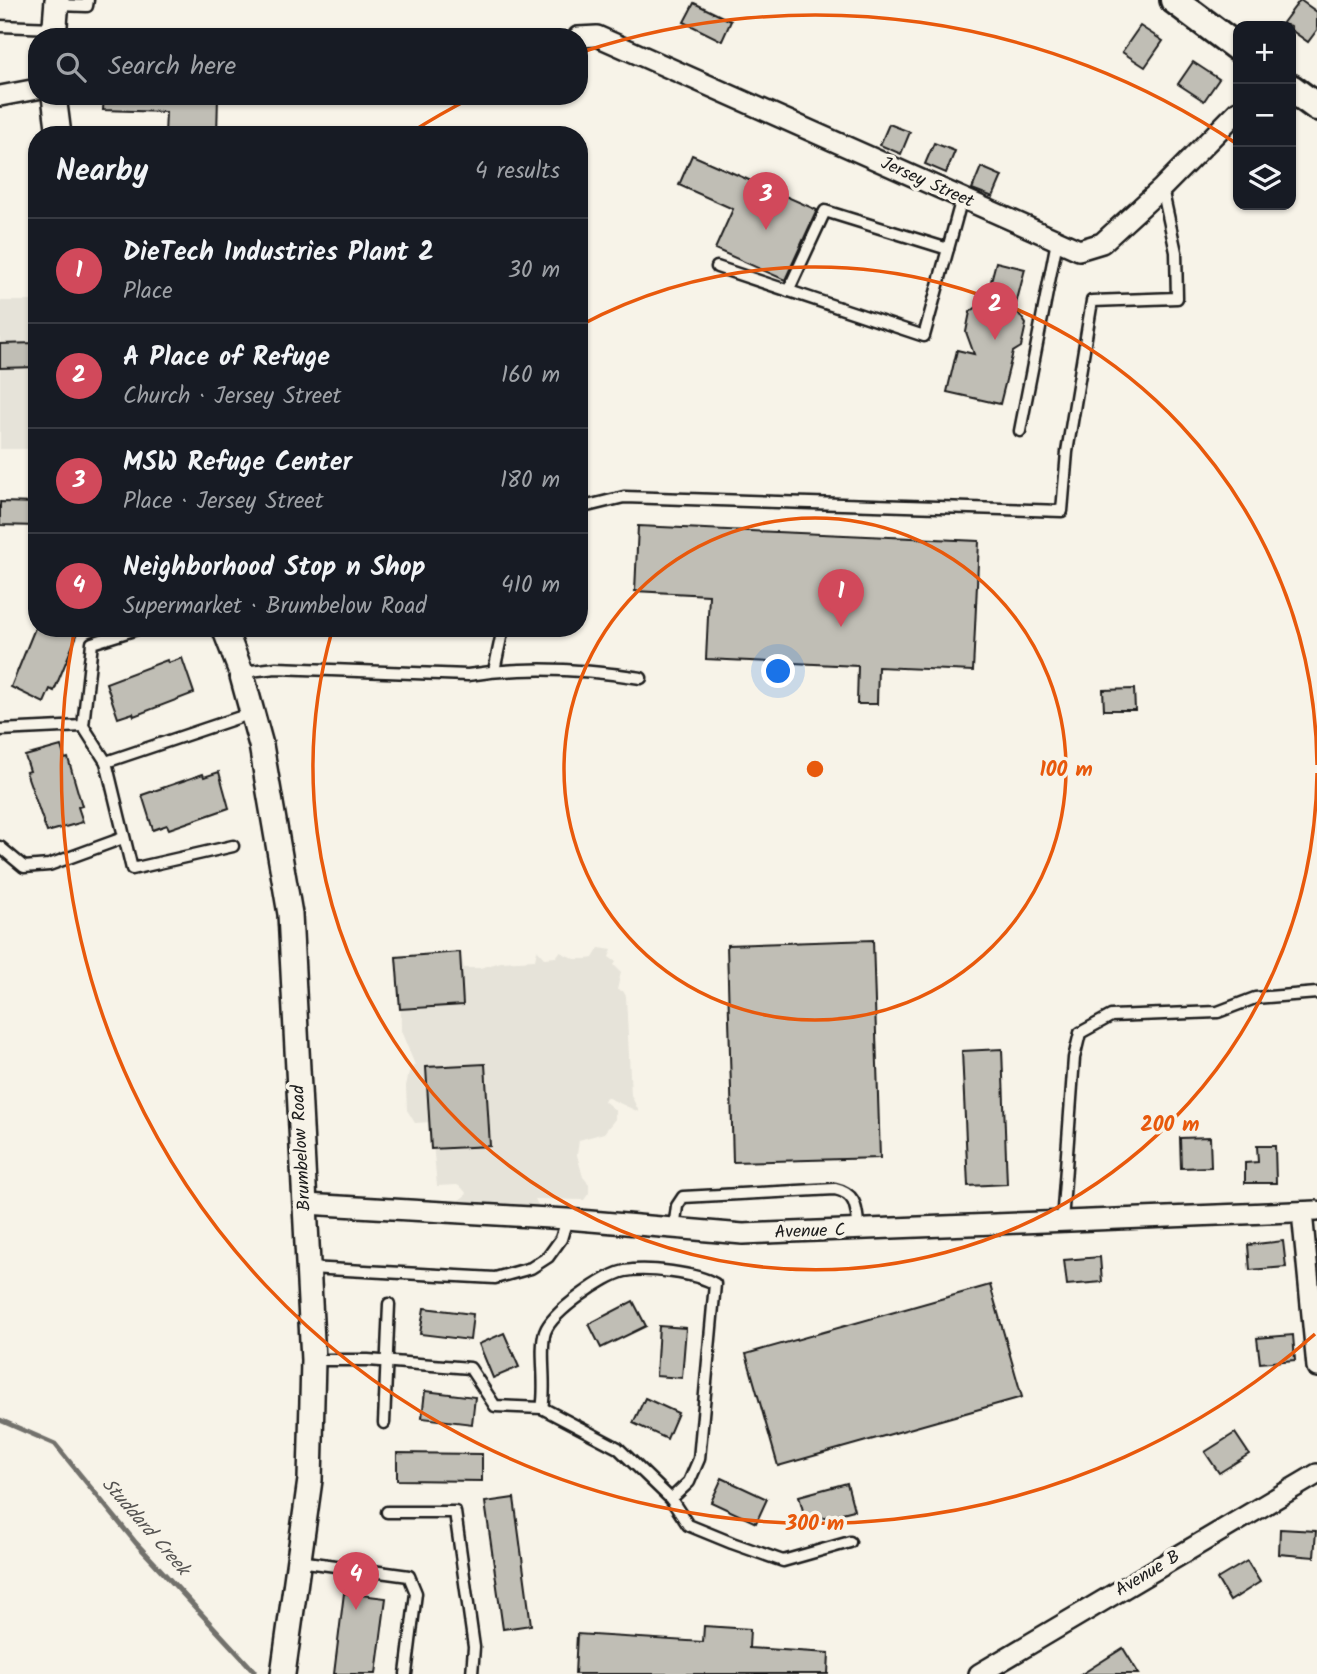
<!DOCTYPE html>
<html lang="en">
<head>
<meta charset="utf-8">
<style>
	:root { --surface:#171b24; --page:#242831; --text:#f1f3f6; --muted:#9ea1a6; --line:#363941; --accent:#d1495b }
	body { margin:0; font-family:Kalam,sans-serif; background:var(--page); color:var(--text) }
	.controls { position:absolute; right:21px; top:21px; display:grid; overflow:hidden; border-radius:14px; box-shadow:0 2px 5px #0004 }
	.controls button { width:63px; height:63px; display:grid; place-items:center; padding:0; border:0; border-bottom:2px solid var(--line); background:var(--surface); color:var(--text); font:35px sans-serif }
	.you { position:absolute; left:779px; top:672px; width:24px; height:24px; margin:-18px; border:5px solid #fff; border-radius:50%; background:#1a73e8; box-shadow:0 0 0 10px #1a73e833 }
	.badge { display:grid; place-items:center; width:46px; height:46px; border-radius:50%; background:var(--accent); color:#fff; font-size:23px; font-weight:700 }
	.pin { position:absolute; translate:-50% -58px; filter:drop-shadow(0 2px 4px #0008) }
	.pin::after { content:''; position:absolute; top:37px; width:24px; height:21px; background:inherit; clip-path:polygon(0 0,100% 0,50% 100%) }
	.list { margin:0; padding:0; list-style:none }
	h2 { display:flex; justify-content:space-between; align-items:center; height:91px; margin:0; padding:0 28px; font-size:30px }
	h2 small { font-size:23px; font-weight:400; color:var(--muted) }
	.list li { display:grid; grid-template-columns:46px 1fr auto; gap:21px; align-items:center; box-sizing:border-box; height:105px; padding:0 28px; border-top:2px solid var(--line) }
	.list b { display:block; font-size:26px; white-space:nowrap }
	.list p { margin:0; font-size:23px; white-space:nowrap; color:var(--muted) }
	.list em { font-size:23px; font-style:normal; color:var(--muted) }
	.icon { flex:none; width:38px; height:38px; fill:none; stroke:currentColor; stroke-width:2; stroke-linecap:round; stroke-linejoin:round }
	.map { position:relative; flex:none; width:1317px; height:1674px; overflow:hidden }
	.search { position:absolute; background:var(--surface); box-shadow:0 2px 5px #0004; left:28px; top:28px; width:560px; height:77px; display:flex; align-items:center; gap:18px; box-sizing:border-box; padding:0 24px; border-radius:28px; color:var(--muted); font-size:26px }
	.panel { position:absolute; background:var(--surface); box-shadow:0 2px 5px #0004; left:28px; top:126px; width:560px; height:511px; border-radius:28px }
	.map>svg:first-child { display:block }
	.built { fill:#e6e3d9 }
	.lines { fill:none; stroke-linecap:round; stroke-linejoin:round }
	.stream { stroke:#72716c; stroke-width:5 }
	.building { fill:#c0beb5; stroke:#1c1c1c; stroke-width:2 }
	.service-casing { stroke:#1c1c1c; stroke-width:15 }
	.minor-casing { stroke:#1c1c1c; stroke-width:24 }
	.tertiary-casing { stroke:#1c1c1c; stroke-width:28 }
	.secondary-casing { stroke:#1c1c1c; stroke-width:32 }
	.service { stroke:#f7f3e8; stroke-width:10 }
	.minor { stroke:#f7f3e8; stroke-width:19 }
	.tertiary { stroke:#f7f3e8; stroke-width:23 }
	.secondary { stroke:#f7f3e8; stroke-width:26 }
	.ring { fill:none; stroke:#e8590c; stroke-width:3.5 }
	.labels { text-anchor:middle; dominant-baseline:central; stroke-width:7; stroke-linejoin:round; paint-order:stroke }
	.street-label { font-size:18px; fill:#1c1c1c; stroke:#f7f3e8 }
	.water-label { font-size:19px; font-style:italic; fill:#565452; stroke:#f7f3e8 }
	.centre { fill:#e8590c; stroke:#f7f3e8; stroke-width:3.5 }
	.ring-label { font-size:21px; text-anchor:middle; font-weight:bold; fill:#e8590c; stroke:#f7f3e8; stroke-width:7; stroke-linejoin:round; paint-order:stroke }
</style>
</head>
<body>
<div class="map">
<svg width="1317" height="1674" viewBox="0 0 1317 1674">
	<rect width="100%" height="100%" fill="#f7f3e8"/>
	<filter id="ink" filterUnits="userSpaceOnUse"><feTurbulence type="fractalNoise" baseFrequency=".0143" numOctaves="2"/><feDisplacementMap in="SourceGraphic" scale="14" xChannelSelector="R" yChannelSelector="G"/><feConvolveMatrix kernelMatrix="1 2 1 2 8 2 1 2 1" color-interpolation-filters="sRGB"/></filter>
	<g filter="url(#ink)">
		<g class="built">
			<rect x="0" y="301" width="37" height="148"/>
			<polygon points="599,948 612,950 609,957 616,962 614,965 621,972 617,990 623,991 626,996 631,1095 639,1112 606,1097 604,1101 615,1110 615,1119 604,1133 579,1140 577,1155 583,1177 589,1184 589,1193 584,1200 535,1199 539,1207 458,1201 467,1194 462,1188 457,1185 437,1186 431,1122 415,1123 407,1110 406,1086 409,1072 415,1065 401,1031 400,957 460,952 464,968 480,968 501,962 535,960 537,950 544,958 556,957 560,952 575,959 587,959 593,958"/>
		</g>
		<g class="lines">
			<polyline class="stream" points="0,1420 55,1444 136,1543 254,1671"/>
		</g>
		<g class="building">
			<polygon points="1300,0 1317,12 1317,30 1308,42 1291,30 1291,26 1282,24"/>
			<polygon points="694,3 731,21 722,41 684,22"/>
			<polygon points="1140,26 1163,41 1145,67 1122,52"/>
			<polygon points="1193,62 1219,79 1204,101 1178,84"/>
			<polygon points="104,96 218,96 217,135 165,135 166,112 103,110"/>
			<polygon points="889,124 910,132 901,154 880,145"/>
			<polygon points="934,143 955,151 946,173 925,164"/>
			<polygon points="692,155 817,210 785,280 715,249 733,209 679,185"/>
			<polygon points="981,167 1002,176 993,197 972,189"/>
			<polygon points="996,262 1025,269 1015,308 1026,324 1021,347 1013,352 1000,404 947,392 957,350 974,354 966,332 970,312 986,300"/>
			<polygon points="37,343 37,367 0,368 0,344"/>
			<polygon points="0,502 37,503 37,526 0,525"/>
			<polygon points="638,526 979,541 973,671 878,667 877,704 857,704 858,666 706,659 709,595 635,591"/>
			<polygon points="35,628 80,628 54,691 50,689 44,703 11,687"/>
			<polygon points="182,658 194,693 134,716 133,713 118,718 106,683 167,660 168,663"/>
			<polygon points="1134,689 1135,710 1104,710 1103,690"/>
			<polygon points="61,746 65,759 68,758 82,806 78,807 83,822 47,832 26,772 30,771 25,756"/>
			<polygon points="219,772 229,808 169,829 167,825 153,830 142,795 203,774 204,777"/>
			<polygon points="873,940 880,1158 733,1162 727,945"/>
			<polygon points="460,952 463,1005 400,1009 396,957"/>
			<polygon points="1002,1049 1007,1184 968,1186 962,1051"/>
			<polygon points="485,1064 490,1146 431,1149 426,1067"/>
			<polygon points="1210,1137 1211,1167 1181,1168 1180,1138"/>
			<polygon points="1257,1146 1275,1146 1276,1183 1245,1183 1245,1163 1258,1162"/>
			<polygon points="1283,1241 1286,1267 1250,1270 1248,1245"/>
			<polygon points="1100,1257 1102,1282 1067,1285 1064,1260"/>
			<polygon points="990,1285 1022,1397 778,1466 746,1354"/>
			<polygon points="633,1301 646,1326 601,1348 589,1324"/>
			<polygon points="424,1308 473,1314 470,1340 420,1334"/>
			<polygon points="659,1326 686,1328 682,1378 656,1376"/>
			<polygon points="504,1333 519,1367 493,1378 479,1344"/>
			<polygon points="1293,1335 1295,1360 1260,1363 1257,1338"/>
			<polygon points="425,1391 475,1397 472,1424 422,1418"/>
			<polygon points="645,1398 678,1413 667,1439 633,1423"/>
			<polygon points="1235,1433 1249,1454 1219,1473 1205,1452"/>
			<polygon points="397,1453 482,1454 482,1481 397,1480"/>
			<polygon points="722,1478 767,1499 756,1523 711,1502"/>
			<polygon points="847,1483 854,1510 806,1522 799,1496"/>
			<polygon points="514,1498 531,1625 503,1629 485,1502"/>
			<polygon points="1280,1529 1316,1531 1314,1557 1279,1554"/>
			<polygon points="1247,1561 1260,1582 1230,1601 1217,1579"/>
			<polygon points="344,1593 386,1598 376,1674 334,1674"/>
			<polygon points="704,1626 750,1629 749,1648 829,1653 828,1674 575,1674 577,1634 703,1642"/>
			<polygon points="1123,1648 1139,1674 1082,1674"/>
		</g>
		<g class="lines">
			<g class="service-casing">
				<g id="service">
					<polyline points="57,5 87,6 88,0"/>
					<polyline points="0,26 54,28"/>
					<polyline points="717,267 924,336 962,198"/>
					<polyline points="788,291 825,211 948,249"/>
					<polyline points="1020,431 1057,241"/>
					<polyline points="579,508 624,497 1062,511 1067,452 1092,301 1177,298 1176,252 1162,188"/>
					<polyline points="140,628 92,643 83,726 106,762 252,713"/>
					<polyline points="494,671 503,628"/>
					<path d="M242,672L276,668L468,675C524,666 585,669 641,678"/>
					<polyline points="0,730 83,726"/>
					<polyline points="106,762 132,869 233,846"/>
					<polyline points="0,847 24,867 49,865 123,838"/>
					<polyline points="1062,1222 1074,1058 1080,1033 1111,1016 1218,1012 1255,998 1317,993"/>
					<path d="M674,1229L677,1206L683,1197L835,1189C858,1194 856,1210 859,1230"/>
					<polyline points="309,1268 495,1278 531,1268 548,1257 561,1239 567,1219"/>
					<polyline points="313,1360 368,1360 470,1368 495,1406 542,1408 618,1448 671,1499 688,1525 732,1543 783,1561 850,1542"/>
					<path d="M542,1408C547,1385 539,1350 545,1332C552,1312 605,1275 625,1271C647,1267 697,1273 715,1284L699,1459L689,1482L671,1499"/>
					<polyline points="384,1423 389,1304"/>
					<polyline points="387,1512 455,1512 474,1647 472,1674"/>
					<polyline points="299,1561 409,1576 416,1593 406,1674"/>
				</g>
			</g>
			<g class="minor-casing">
				<g id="minor">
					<polyline points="578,37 597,36 1079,250 1102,243 1162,188 1238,111"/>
					<polyline points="0,96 37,89"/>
					<polyline points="305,1204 567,1219 743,1234 1317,1211"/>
					<polyline points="1302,1212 1317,1367"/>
					<polyline points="979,1674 1317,1474"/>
				</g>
			</g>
			<g class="tertiary-casing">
				<g id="tertiary">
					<polyline points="54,37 57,0"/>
					<polyline points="54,96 59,135"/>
					<polyline points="224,628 241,672 261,745 290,914 313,1360 310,1480 283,1674"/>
				</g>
			</g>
			<g class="secondary-casing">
				<g id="secondary">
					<polyline points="1174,0 1238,48"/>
					<polyline points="1291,88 1317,107"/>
				</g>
			</g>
			<use href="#service" class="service"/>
			<use href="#minor" class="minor"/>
			<use href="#tertiary" class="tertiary"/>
			<use href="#secondary" class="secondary"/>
		</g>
	</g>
	<g class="ring">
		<circle cx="815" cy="769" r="251"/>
		<path d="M1317 773A502 502 0 1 1 332 631M579 326A502 502 0 0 1 1317 765"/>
		<path d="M1315 1334A754 754 0 0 1 74 632M410 133A754 754 0 0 1 473 97M582 52A754 754 0 0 1 1237 144"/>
	</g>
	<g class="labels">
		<g class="street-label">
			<text transform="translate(927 183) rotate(24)">Jersey Street</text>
			<text transform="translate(302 1148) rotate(-93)">Brumbelow Road</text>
			<text transform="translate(810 1232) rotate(-2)">Avenue C</text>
			<text transform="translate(1148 1574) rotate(-31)">Avenue B</text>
		</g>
		<g class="water-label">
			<text transform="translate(145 1527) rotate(49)">Studdard Creek</text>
		</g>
	</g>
	<circle cx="815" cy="769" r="10" class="centre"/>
	<g class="ring-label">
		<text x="1066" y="776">100 m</text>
		<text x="1170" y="1131">200 m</text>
		<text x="815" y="1530">300 m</text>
	</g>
</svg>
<div class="controls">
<button>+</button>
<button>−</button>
<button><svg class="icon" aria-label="layers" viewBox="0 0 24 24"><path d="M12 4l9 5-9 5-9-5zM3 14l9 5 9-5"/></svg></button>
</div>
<div class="you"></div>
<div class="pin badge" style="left:841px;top:627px">1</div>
<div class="pin badge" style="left:995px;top:340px">2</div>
<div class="pin badge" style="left:766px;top:230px">3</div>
<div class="pin badge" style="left:356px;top:1610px">4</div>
<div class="search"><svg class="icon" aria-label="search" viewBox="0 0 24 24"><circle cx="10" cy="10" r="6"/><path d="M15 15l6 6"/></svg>Search here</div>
<section class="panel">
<h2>Nearby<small>4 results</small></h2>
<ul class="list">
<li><span class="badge">1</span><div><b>DieTech Industries Plant 2</b><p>Place</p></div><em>30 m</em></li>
<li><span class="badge">2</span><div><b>A Place of Refuge</b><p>Church · Jersey Street</p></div><em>160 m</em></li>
<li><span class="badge">3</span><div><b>MSW Refuge Center</b><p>Place · Jersey Street</p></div><em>180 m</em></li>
<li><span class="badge">4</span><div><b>Neighborhood Stop n Shop</b><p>Supermarket · Brumbelow Road</p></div><em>410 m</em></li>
</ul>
</section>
</div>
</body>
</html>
